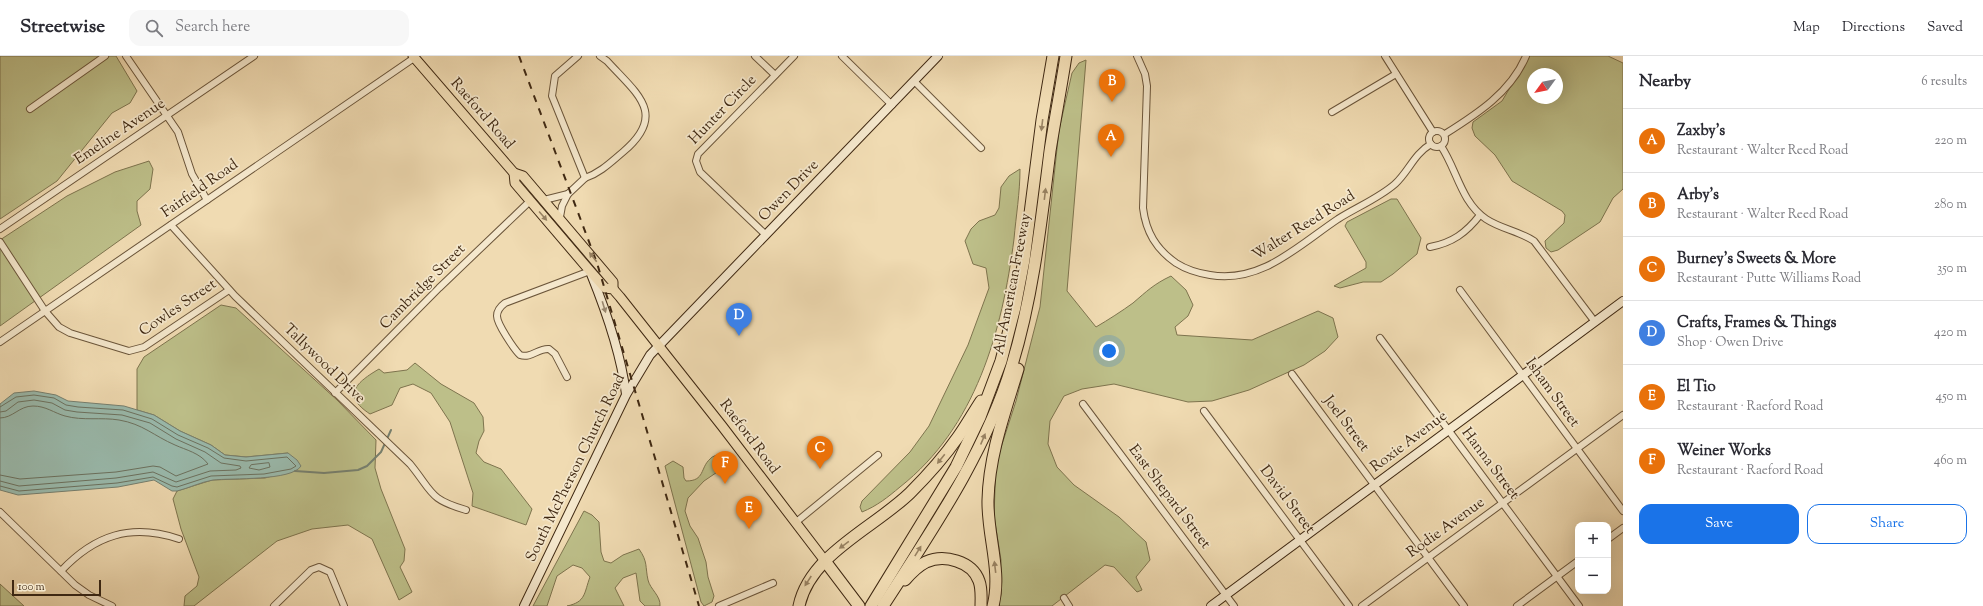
<!DOCTYPE html>
<html lang="en">
<head>
<meta charset="utf-8">
<style>
	:root { --surface:#fff; --page:#f7f7f7; --text:#2b2b33; --muted:#7c7c81; --line:#e1e1e2; --accent:#1a73e8 }
	body { margin:0; font-family:"Sorts Mill Goudy",serif; background:var(--page); color:var(--text) }
	.controls { position:absolute; right:12px; bottom:12px; display:grid; overflow:hidden; border-radius:8px; box-shadow:0 4px 16px #0002 }
	.controls button { width:36px; height:36px; display:grid; place-items:center; padding:0; border:0; border-bottom:1px solid var(--line); background:var(--surface); color:var(--text); font:20px sans-serif }
	.compass { position:absolute; left:1527px; top:12px; width:36px; height:36px; border-radius:50%; background:var(--surface); box-shadow:0 4px 16px #0002; rotate:237deg }
	.scale { position:absolute; left:12px; bottom:10px; width:89px; box-sizing:border-box; padding-left:4px; border:2px solid #3f2812; border-top:0; font-size:11px; line-height:14px; white-space:nowrap; color:#3f2812; -webkit-text-stroke:3px #f5e8cd; paint-order:stroke }
	.you { position:absolute; left:1109px; top:295px; width:14px; height:14px; margin:-10px; border:3px solid #fff; border-radius:50%; background:#1a73e8; box-shadow:0 0 0 6px #1a73e833 }
	.badge { display:grid; place-items:center; width:26px; height:26px; border-radius:50%; background:var(--accent); color:#fff; font-size:13px; font-weight:700 }
	.pin { position:absolute; translate:-50% -33px; filter:drop-shadow(0 1px 2px #0008) }
	.pin::after { content:''; position:absolute; top:21px; width:14px; height:12px; background:inherit; clip-path:polygon(0 0,100% 0,50% 100%) }
	.list { margin:0; padding:0; list-style:none }
	h2 { display:flex; justify-content:space-between; align-items:center; height:52px; margin:0; padding:0 16px; font-size:17px }
	h2 small { font-size:13px; font-weight:400; color:var(--muted) }
	.list li { display:grid; grid-template-columns:26px 1fr auto; gap:12px; align-items:center; box-sizing:border-box; height:64px; padding:0 16px; border-top:1px solid var(--line) }
	.list b { display:block; font-size:15px; white-space:nowrap }
	.list p { margin:0; font-size:13px; white-space:nowrap; color:var(--muted) }
	.list em { font-size:13px; font-style:normal; color:var(--muted) }
	.actions { display:flex; gap:8px; padding:12px 16px }
	.actions a { flex:1; padding:9px 0; border:1px solid var(--accent); border-radius:12px; text-align:center; font-size:14px; color:var(--accent) }
	.actions .main { background:var(--accent); color:#fff }
	.icon { flex:none; width:22px; height:22px; fill:none; stroke:currentColor; stroke-width:2; stroke-linecap:round; stroke-linejoin:round }
	.map { position:relative; flex:none; width:1623px; height:550px; overflow:hidden }
	header { display:flex; align-items:center; gap:24px; box-sizing:border-box; height:56px; padding:0 20px; background:var(--surface); border-bottom:1px solid var(--line) }
	header strong { font-size:19px }
	nav { display:flex; gap:22px; margin-inline-start:auto; font-size:14px }
	.search { width:280px; height:36px; background:var(--page); display:flex; align-items:center; gap:10px; box-sizing:border-box; padding:0 14px; border-radius:12px; color:var(--muted); font-size:15px }
	main { display:flex }
	aside { flex:1; background:var(--surface) }
	.map>svg:first-child { display:block }
	.green { fill:#bdbf89; stroke:#7e744e; fill-rule:evenodd }
	.water { fill:#9abbae; stroke:#768070 }
	.lines { fill:none; stroke-linecap:round; stroke-linejoin:round }
	.shore { stroke:#6c7260; stroke-width:1 }
	.stream { stroke:#768070; stroke-width:2 }
	.street-casing { stroke:#6b553a; stroke-width:8 }
	.secondary-casing { stroke:#3f2812; stroke-width:10 }
	.primary-casing { stroke:#3f2812; stroke-width:11 }
	.highway-casing { stroke:#3f2812; stroke-width:13 }
	.street { stroke:#f5e8cd; stroke-width:6 }
	.secondary { stroke:#f5e8cd; stroke-width:8 }
	.primary { stroke:#f0dbb2; stroke-width:9 }
	.highway { stroke:#f0dbb2; stroke-width:11 }
	.rail { stroke:#3f2812; stroke-width:2; stroke-dasharray:7 7; stroke-linecap:butt }
	.oneway { fill:#988262 }
	.oneway2 { fill:#9a8870 }
	.labels { text-anchor:middle; dominant-baseline:central; stroke-width:3.5; stroke-linejoin:round; paint-order:stroke }
	.street-label { font-size:15px; fill:#3f2812; stroke:#f5e8cd }
</style>
</head>
<body>
<header>
<strong>Streetwise</strong>
<div class="search"><svg class="icon" aria-label="search" viewBox="0 0 24 24"><circle cx="10" cy="10" r="6"/><path d="M15 15l6 6"/></svg>Search here</div>
<nav><a>Map</a><a>Directions</a><a>Saved</a></nav>
</header>
<main>
<div class="map">
<svg width="1623" height="550" viewBox="0 0 1623 550">
	<rect width="100%" height="100%" fill="#f0dbb2"/>
	<filter id="stains"><feTurbulence type="fractalNoise" baseFrequency=".005" numOctaves="4"/><feColorMatrix values="0 0 0 0 .2 0 0 0 0 .09 0 0 0 0 .02 0 0 0 .5 -.17"/></filter>
	<radialGradient id="worn" r=".72"><stop offset=".6" stop-color="#630" stop-opacity="0"/><stop offset="1" stop-color="#630" stop-opacity=".3"/></radialGradient>
	<g class="green">
		<polygon points="0,0 116,0 137,35 130,47 112,57 57,125 0,163"/>
		<path d="M1529,0H1608L1623,7V133L1613,142L1600,166L1558,194L1551,196L1546,192L1545,185L1564,167L1565,159L1562,155L1512,125L1495,99L1475,80L1472,72L1473,66L1502,45ZM1533,18H1557V42H1533Z"/>
		<path d="M1086,4L1067,235L1096,271C1108,264 1122,255 1133,247C1147,235 1154,228 1171,220L1186,234L1193,249L1188,260L1175,271L1177,279L1252,284L1318,255L1333,262L1338,281L1325,295L1304,309L1249,334L1212,345L1188,346L1114,328L1082,333L1064,340L1050,365L1048,388L1057,411L1074,429L1119,461L1146,486L1150,504L1136,521L1142,534L1137,536L1114,511L1105,509L1052,550H999L1001,504L994,460L996,407L1016,345L1040,251L1059,74L1072,17L1079,7Z"/>
		<polygon points="149,105 153,113 150,133 137,145 137,155 141,169 0,270 0,184 67,140 115,116"/>
		<path d="M1020,113C1020,137 1016,160 1014,183C1002,276 976,371 900,431C888,441 877,450 862,456L860,451L862,445L910,396L929,370L968,289L989,232L986,212L973,208L965,185L971,173L979,165L995,159L999,152L1001,131L1009,120Z"/>
		<polygon points="1391,143 1397,143 1421,182 1417,198 1393,218 1381,226 1363,226 1340,232 1334,230 1366,212 1366,206 1345,170 1347,166"/>
		<polygon points="221,249 236,252 337,344 376,384 375,412 381,433 405,493 404,505 400,511 412,536 399,544 372,483 348,469 312,473 277,485 194,550 184,550 185,540 197,530 199,521 181,473 173,443 177,435 212,424 265,422 272,420 288,397 246,401 225,399 211,389 180,375 154,359 137,354 137,313 144,301"/>
		<path d="M415,307L441,328L474,347L483,361L484,375L479,385L476,397L484,406L501,413L532,453L526,469L472,450L473,437L450,366L431,337L413,328L400,332L392,349L370,358C341,339 357,326 379,313L384,317L407,314Z"/>
		<path d="M721,397L730,402L732,406L704,425L688,442L685,455L690,470L698,482L706,506L708,521L714,540L712,546L704,550L701,546L665,410L673,405L683,411L684,422L686,425C705,425 700,412 710,403C712,400 718,399 721,397Z"/>
		<path d="M584,455L592,459L599,466L601,496L604,505L611,507L623,499L639,493C648,506 645,510 648,524C650,533 661,540 660,550H645L640,545L636,517L623,522L615,532L624,550H567C586,546 584,537 590,521L582,512L573,509L557,520L547,550H533Z"/>
		<polygon points="0,528 24,550 0,550"/>
	</g>
	<path class="water" d="M34,335L56,339L68,345L124,350L154,359L180,375L211,389L225,399L246,401L288,397L297,404L301,410C292,425 231,422 213,424C201,426 189,432 177,435H172L154,424L118,431L18,439L0,434V348L14,337Z"/>
	<g class="lines">
		<g class="shore">
			<polyline points="0,351 16,341 34,339 54,342 66,349 78,351 123,354 152,363 178,379 208,392 224,402 246,405 287,401 296,410 291,413 264,418 211,420 177,431 172,430 153,421 117,427 19,435 0,430"/>
			<polyline points="0,356 6,355 18,346 34,344 52,347 65,354 77,356 122,359 150,367 176,383 205,396 221,407 240,410 241,412 236,414 210,415 176,426 153,416 116,422 19,430 0,425"/>
			<path d="M0,362C13,362 19,350 33,350C46,350 54,357 65,360C83,365 101,361 119,364C143,368 154,380 175,389C186,394 200,397 208,408L176,420L160,411L153,410L116,416L20,423L0,419"/>
			<polygon points="269,407 270,411 259,414 249,412 251,409"/>
		</g>
		<polyline class="stream" points="295,415 324,417 358,414 367,410 381,396 391,374"/>
		<g class="street-casing">
			<g id="street">
				<polyline points="126,0 178,76 192,118 207,144"/>
				<path d="M578,0L555,20L552,40L585,122C600,117 611,106 623,96C668,58 637,38 607,5L600,0"/>
				<polyline points="755,0 775,19"/>
				<polyline points="842,0 892,49"/>
				<path d="M1137,0L1145,18L1147,30L1143,152C1146,176 1156,193 1176,207C1187,214 1197,217 1210,219C1261,228 1299,189 1338,163C1357,151 1379,142 1395,128C1409,115 1414,98 1431,88"/>
				<polyline points="1385,0 1433,76"/>
				<polyline points="914,25 981,92"/>
				<polyline points="30,53 105,0"/>
				<polyline points="1332,56 1396,18"/>
				<circle cx="1437" cy="83" r="8"/>
				<path d="M1445,78C1477,58 1511,36 1526,0"/>
				<path d="M1441,90C1457,114 1461,146 1486,163C1501,173 1519,175 1534,185L1595,266"/>
				<polyline points="544,144 568,138 585,122"/>
				<polyline points="560,161 562,150 568,138"/>
				<path d="M171,169L235,240L410,408C433,436 428,443 466,454"/>
				<polyline points="0,173 254,0"/>
				<polyline points="766,179 700,116 696,105 698,98 794,0"/>
				<polyline points="0,186 45,255 59,271 70,277 129,295 144,291 229,234"/>
				<path d="M1430,191C1452,187 1466,177 1480,159"/>
				<polyline points="1460,234 1623,455"/>
				<polyline points="1380,282 1579,550"/>
				<polyline points="0,286 414,2"/>
				<polyline points="1292,318 1464,550"/>
				<path d="M567,321L555,298L549,293C538,292 531,303 520,299C514,293 497,268 497,260C497,254 501,250 505,247L590,215"/>
				<polyline points="335,337 439,232 530,145"/>
				<polyline points="1083,348 1234,550"/>
				<polyline points="1204,355 1349,550"/>
				<polyline points="0,456 75,529 89,539 112,550"/>
				<polyline points="795,467 878,399"/>
				<polyline points="1608,483 1623,472"/>
				<path d="M61,515C95,479 131,467 179,483"/>
				<polyline points="1064,542 1069,550"/>
				<polyline points="274,550 311,514 319,511 330,516 344,550"/>
				<polyline points="719,550 773,527"/>
				<polyline points="1362,550 1623,359"/>
				<polyline points="1517,550 1578,505"/>
			</g>
		</g>
		<g class="secondary-casing">
			<g id="secondary">
				<path d="M591,218C606,255 621,298 626,338"/>
				<polyline points="524,550 626,339 650,299 938,0"/>
				<polyline points="1211,550 1623,245"/>
			</g>
		</g>
		<g class="primary-casing">
			<g id="primary">
				<polyline points="413,0 514,117 515,127 590,215 605,232 613,233 620,241 722,370 825,505"/>
				<polyline points="514,117 523,120 613,226 613,233"/>
			</g>
		</g>
		<g class="highway-casing">
			<g id="highway">
				<polyline points="825,505 859,550"/>
				<path d="M905,524C911,517 918,510 926,506C944,498 972,505 979,525C982,533 981,542 981,550"/>
				<path d="M799,550C810,498 874,472 910,437C927,420 944,401 958,381C966,370 973,357 981,345"/>
				<polyline points="871,550 956,411 980,361 1001,305 1015,251 1024,204 1042,64 1053,0"/>
				<path d="M883,550C932,474 986,396 1012,309C1033,240 1041,167 1050,95C1055,63 1061,32 1066,0"/>
				<path d="M993,550C1002,515 987,479 988,444C989,399 1005,356 1018,313"/>
			</g>
		</g>
		<use href="#street" class="street"/>
		<use href="#secondary" class="secondary"/>
		<use href="#primary" class="primary"/>
		<use href="#highway" class="highway"/>
		<polyline class="rail" points="519,0 597,207 699,550"/>
	</g>
	<defs><path id="oneway-solid" d="M-6-.8H1V-3.2L6.5 0L1 3.2V.8H-6Z"/></defs>
	<g class="oneway">
		<use href="#oneway-solid" transform="translate(1042 69) rotate(97)"/>
		<use href="#oneway-solid" transform="translate(1045 138) rotate(-83)"/>
		<use href="#oneway-solid" transform="translate(543 160) rotate(49)"/>
		<use href="#oneway-solid" transform="translate(593 201) rotate(-128)"/>
		<use href="#oneway-solid" transform="translate(983 383) rotate(-67)"/>
		<use href="#oneway-solid" transform="translate(941 403) rotate(129)"/>
		<use href="#oneway-solid" transform="translate(844 489) rotate(144)"/>
		<use href="#oneway-solid" transform="translate(918 495) rotate(-58)"/>
		<use href="#oneway-solid" transform="translate(995 511) rotate(-97)"/>
		<use href="#oneway-solid" transform="translate(808 525) rotate(123)"/>
	</g>
	<use class="oneway2" href="#oneway-solid" transform="translate(604 251) rotate(73)"/>
	<g class="labels">
		<g class="street-label">
			<text transform="translate(723 54) rotate(-46)">Hunter Circle</text>
			<text transform="translate(482 58) rotate(49)">Raeford Road</text>
			<text transform="translate(120 76) rotate(-34)">Emeline Avenue</text>
			<text transform="translate(200 133) rotate(-35)">Fairfield Road</text>
			<text transform="translate(789 135) rotate(-46)">Owen Drive</text>
			<text transform="translate(1304 170) rotate(-32)">Walter Reed Road</text>
			<text transform="translate(1013 228) rotate(-79)">All American Freeway</text>
			<text transform="translate(423 231) rotate(-45)">Cambridge Street</text>
			<text transform="translate(178 252) rotate(-34)">Cowles Street</text>
			<text transform="translate(324 308) rotate(44)">Tallywood Drive</text>
			<text transform="translate(1552 337) rotate(54)">Isham Street</text>
			<text transform="translate(1346 368) rotate(53)">Joel Street</text>
			<text transform="translate(749 381) rotate(53)">Raeford Road</text>
			<text transform="translate(1409 386) rotate(-37)">Roxie Avenue</text>
			<text transform="translate(1490 408) rotate(53)">Hanna Street</text>
			<text transform="translate(576 412) rotate(-64)">South McPherson Church Road</text>
			<text transform="translate(1169 441) rotate(53)">East Shepard Street</text>
			<text transform="translate(1287 444) rotate(53)">David Street</text>
			<text transform="translate(1446 472) rotate(-36)">Rodie Avenue</text>
		</g>
	</g>
	<rect width="100%" height="100%" filter="url(#stains)"/>
	<rect width="100%" height="100%" fill="url(#worn)"/>
</svg>
<div class="controls">
<button>+</button>
<button>−</button>
</div>
<svg class="compass" viewBox="-18 -18 36 36"><path d="M0-13l5 13h-10z" fill="#e53935"/><path d="M0 13l5-13h-10z" fill="#7c7c81"/></svg>
<div class="scale">100 m</div>
<div class="you"></div>
<div class="pin badge" style="left:1111px;top:101px;background:#e8710a">A</div>
<div class="pin badge" style="left:1112px;top:46px;background:#e8710a">B</div>
<div class="pin badge" style="left:820px;top:413px;background:#e8710a">C</div>
<div class="pin badge" style="left:739px;top:280px;background:#3f7fe0">D</div>
<div class="pin badge" style="left:749px;top:473px;background:#e8710a">E</div>
<div class="pin badge" style="left:725px;top:428px;background:#e8710a">F</div>
</div>
<aside>
<h2>Nearby<small>6 results</small></h2>
<ul class="list">
<li><span class="badge" style="background:#e8710a">A</span><div><b>Zaxby's</b><p>Restaurant · Walter Reed Road</p></div><em>220 m</em></li>
<li><span class="badge" style="background:#e8710a">B</span><div><b>Arby's</b><p>Restaurant · Walter Reed Road</p></div><em>280 m</em></li>
<li><span class="badge" style="background:#e8710a">C</span><div><b>Burney's Sweets &amp; More</b><p>Restaurant · Putte Williams Road</p></div><em>350 m</em></li>
<li><span class="badge" style="background:#3f7fe0">D</span><div><b>Crafts, Frames &amp; Things</b><p>Shop · Owen Drive</p></div><em>420 m</em></li>
<li><span class="badge" style="background:#e8710a">E</span><div><b>El Tio</b><p>Restaurant · Raeford Road</p></div><em>450 m</em></li>
<li><span class="badge" style="background:#e8710a">F</span><div><b>Weiner Works</b><p>Restaurant · Raeford Road</p></div><em>460 m</em></li>
</ul>
<div class="actions"><a class="main">Save</a><a>Share</a></div>
</aside>
</main>
</body>
</html>
